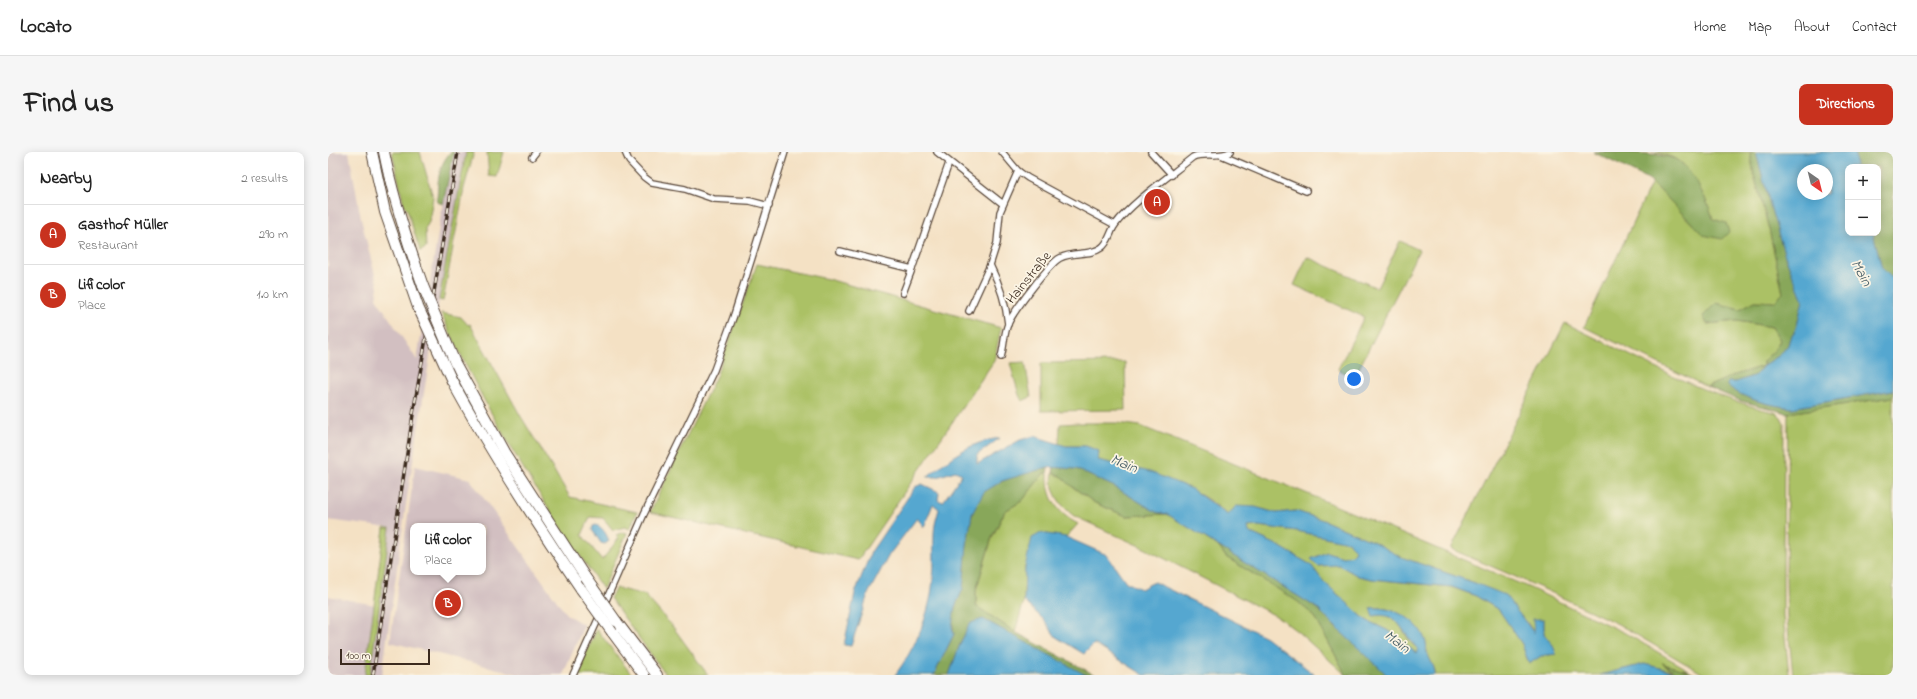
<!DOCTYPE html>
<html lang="en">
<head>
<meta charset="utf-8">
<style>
	:root { --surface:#fff; --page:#f6f6f6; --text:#222; --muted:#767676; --line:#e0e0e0; --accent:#c8321e }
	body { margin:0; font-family:"Indie Flower",sans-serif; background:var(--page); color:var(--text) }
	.controls { position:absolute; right:12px; top:12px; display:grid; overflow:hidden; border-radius:8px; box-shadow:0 2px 10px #0003 }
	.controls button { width:36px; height:36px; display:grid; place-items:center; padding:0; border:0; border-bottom:1px solid var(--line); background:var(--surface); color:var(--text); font:20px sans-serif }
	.compass { position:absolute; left:1469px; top:12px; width:36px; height:36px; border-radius:50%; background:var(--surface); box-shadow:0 2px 10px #0003; rotate:145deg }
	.scale { position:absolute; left:12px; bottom:10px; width:90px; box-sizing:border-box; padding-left:4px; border:2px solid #3b2a1e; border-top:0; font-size:11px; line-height:14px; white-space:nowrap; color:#3b2a1e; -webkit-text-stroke:3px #fcf5e5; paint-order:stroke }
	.you { position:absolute; left:1026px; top:227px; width:14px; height:14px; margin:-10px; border:3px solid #fff; border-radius:50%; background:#1a73e8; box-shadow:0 0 0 6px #1a73e833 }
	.badge { display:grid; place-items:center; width:26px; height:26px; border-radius:50%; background:var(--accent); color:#fff; font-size:13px; font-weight:700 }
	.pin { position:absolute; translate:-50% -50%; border:2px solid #fff; box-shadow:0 1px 4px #0006 }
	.popup { position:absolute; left:82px; top:371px; width:76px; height:52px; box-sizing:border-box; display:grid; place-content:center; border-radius:8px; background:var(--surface); filter:drop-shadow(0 1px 3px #0005); font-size:13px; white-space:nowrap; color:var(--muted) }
	.popup b { font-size:15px; color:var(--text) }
	.popup::after { content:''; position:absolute; left:50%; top:100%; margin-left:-8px; border:8px solid transparent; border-top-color:var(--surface) }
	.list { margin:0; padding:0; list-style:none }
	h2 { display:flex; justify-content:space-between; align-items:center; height:52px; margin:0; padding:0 16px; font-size:17px }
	h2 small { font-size:13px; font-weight:400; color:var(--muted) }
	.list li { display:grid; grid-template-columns:26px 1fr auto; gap:12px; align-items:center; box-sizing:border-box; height:60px; padding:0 16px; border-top:1px solid var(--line) }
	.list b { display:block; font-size:15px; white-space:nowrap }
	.list p { margin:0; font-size:13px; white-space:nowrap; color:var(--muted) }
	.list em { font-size:13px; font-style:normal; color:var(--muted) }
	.map { position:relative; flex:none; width:1565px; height:523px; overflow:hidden; border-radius:8px }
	header { display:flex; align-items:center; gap:24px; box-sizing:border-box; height:56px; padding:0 20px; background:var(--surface); border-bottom:1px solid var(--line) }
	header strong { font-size:19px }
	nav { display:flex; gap:22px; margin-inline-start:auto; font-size:14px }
	.intro { display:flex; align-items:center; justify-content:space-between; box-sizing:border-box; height:96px; padding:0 24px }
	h1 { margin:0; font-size:28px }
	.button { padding:10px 18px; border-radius:8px; background:var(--accent); color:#fff; font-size:14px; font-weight:700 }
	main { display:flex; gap:24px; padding:0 24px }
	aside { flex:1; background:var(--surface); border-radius:8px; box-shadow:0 2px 10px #0003 }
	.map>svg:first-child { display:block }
	.industrial { fill:#d2bfc1; fill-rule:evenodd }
	.green { fill:#abc165; stroke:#737642 }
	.forest { fill:#88a75a; stroke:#62683c }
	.water { fill:#55a7d0; stroke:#486877; fill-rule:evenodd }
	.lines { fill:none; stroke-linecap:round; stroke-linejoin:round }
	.street-casing { stroke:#574537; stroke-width:8 }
	.highway-casing { stroke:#574537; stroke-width:12 }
	.street { stroke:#fff; stroke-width:5.5 }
	.highway { stroke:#fff; stroke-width:10 }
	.rail-casing { stroke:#3b2a1e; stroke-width:3.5 }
	.rail { stroke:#fcf5e5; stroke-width:2; stroke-dasharray:6; stroke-linecap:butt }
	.highway-bridge-casing { stroke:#574537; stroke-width:12; stroke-linecap:butt }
	.highway-bridge { stroke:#fff; stroke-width:10 }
	.labels { text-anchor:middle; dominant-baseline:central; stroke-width:3.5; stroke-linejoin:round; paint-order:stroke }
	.street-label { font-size:14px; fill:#3b2a1e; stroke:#fcf5e5 }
	.water-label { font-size:15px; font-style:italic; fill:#455c65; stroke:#fcf5e5 }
</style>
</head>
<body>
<header>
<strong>Locato</strong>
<nav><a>Home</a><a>Map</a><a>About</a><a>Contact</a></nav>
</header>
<div class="intro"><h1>Find us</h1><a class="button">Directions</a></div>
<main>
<aside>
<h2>Nearby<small>2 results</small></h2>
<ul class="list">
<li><span class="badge">A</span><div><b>Gasthof Müller</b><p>Restaurant</p></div><em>290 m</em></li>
<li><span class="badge">B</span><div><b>Lificolor</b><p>Place</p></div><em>1.0 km</em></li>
</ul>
</aside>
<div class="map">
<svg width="1565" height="523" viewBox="0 0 1565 523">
	<rect width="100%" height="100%" fill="#fcf5e5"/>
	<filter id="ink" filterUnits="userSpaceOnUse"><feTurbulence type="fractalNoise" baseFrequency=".025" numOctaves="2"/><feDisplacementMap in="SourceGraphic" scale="8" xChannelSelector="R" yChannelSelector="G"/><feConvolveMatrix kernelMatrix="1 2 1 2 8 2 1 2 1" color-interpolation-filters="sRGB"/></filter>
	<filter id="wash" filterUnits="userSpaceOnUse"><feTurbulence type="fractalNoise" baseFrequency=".012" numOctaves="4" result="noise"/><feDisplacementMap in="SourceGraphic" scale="16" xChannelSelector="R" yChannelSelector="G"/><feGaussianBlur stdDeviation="0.9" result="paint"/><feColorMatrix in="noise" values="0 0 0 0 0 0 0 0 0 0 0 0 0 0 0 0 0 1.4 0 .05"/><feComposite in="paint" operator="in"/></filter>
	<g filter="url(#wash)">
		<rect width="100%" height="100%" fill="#f4e1c4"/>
		<g class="industrial">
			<polygon points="0,0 21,0 33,67 50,135 48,146 89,208 115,52 126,0 138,0 111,148 78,352 54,523 42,523 62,376 0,368"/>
			<path d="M87,314L142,327L238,462L256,473L235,523H194L62,490ZM85,374H155V420H85Z"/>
			<polygon points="0,444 47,453 37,523 0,523"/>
		</g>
		<g class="green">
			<polygon points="64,0 92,0 105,45 101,70 97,77 98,96 92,99 79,57 76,53"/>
			<polygon points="138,0 146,0 136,36 115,149 111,148"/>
			<polygon points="159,0 176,0 169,25 161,24"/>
			<path d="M1324,0H1422L1426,23L1441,77L1455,141L1446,150L1427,149L1412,157L1388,151L1379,172L1409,169L1444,175L1452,188L1446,199L1435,209V214L1404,224L1379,235L1256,175L1324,30L1375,83L1398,71L1385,67C1381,52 1362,14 1348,7C1341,3 1331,2 1324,0Z"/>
			<polygon points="1072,89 1091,98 1026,226 1010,217 1036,165 966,133 979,105 1049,136"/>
			<polygon points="429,112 500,127 673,176 666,209 530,408 322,360 389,222"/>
			<path d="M113,161L133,165L140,173L142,172L192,263L242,345L309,360L302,377L297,375L285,378L275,366L262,365L254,383L274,408L291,386L288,383L295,380L299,381L275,437C213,349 157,259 113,161Z"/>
			<path d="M1237,171C1308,205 1372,243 1449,261L1453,265L1456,271L1455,423V464L1461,523H1377L1290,472L1218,438L1123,397Z"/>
			<polygon points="697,210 703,245 694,249 691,243 682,211"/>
			<polygon points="797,210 798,258 713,259 713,211"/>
			<polygon points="1565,245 1565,523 1465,523 1459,467 1458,424 1460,261"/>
			<path d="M751,271H790L812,274L850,289L980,342L1202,436L1297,481L1361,518L1348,517L1335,512L1344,519L1316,512L1272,523H1107C1107,513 1101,508 1099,500C1098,497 1099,494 1098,491C1092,468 1063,453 1042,456L1069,469L1083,491L1090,497V500L1088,501L1063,480L1038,468L995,429L983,413L949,393L921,380L920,375L930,374L969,379L1020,390L1027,397L1025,403L1015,405L999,400L983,407L990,414L1011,413L1030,424L1044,427L1123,435L1148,444L1171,458L1194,492L1201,512L1213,504L1228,502L1225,493L1216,484V467L1207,482L1199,470L1147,431L1073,405L1046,390L995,368L968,359L948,361L927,355L900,363C864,330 817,319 770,308L771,299L758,294H738L731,292L732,272Z"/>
			<path d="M716,321L720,322C719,346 729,361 750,372L738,385L713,381L697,415L696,449L687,480L648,454V438L664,386L677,359L694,349Z"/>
			<path d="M725,321L733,324L742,333L767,351L798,364L839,362L890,394L898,405L969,449L987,465L1018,523L970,480L950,465L816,396L746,364C733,354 721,339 725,321Z"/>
			<polygon points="56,376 62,376 42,523 37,523"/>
			<polygon points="288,436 317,443 345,475 380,523 338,523 282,446"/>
			<polygon points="269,477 273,483 304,523 248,523"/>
		</g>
		<g class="forest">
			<path d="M123,0H126L115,52L109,50C110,31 109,14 123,0Z"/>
			<path d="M1265,0C1289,0 1327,0 1348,7C1363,15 1381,51 1385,67L1398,71L1401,80L1394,87L1375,83L1322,28Z"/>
			<path d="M1422,0H1428L1445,64L1457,104L1475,148L1468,177L1462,186L1460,193L1452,203L1435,214L1428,223L1408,230H1400C1410,247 1445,254 1464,256L1565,238V245L1460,261L1413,249L1379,235L1404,224L1435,214V209L1446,199L1452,188L1444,175L1409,169L1379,172L1375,164L1388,151L1412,157L1427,149L1446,150L1455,141L1441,77L1426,23Z"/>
			<polygon points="1527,0 1565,0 1565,127 1554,116 1545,81 1550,81 1550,15 1528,15"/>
			<path d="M720,315L719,322L716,321L694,349L677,359L664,385L648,438V454L687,480L767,523H758L632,492L621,523H606L626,482C624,474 624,463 627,455C629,448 634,442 635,435C638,412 638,354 657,339C675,326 698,321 720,315Z"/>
			<polygon points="726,315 748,317 787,335 828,360 839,362 798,364 767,351 742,333 733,324 725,321"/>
			<polygon points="890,394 989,456 1007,475 1036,500 1059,523 1018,523 987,465 969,449 898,405"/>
			<path d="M1334,511C1346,516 1358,517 1369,523H1352Z"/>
		</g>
		<g class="water">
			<path d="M1428,0H1527L1528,15H1520V81H1545L1554,116L1565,127V238L1464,256C1442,253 1417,248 1400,234V230H1408L1428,223L1435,214L1452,203L1460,193L1462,186L1468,177L1475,148L1457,104L1445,64ZM1475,18H1499V42H1475Z"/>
			<path d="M706,284L738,294H758L771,299L770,308L822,320L862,336L900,363L908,354L927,355L948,361L968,359L995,368L1046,390L1073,405L1147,431L1177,443L1206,481L1205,467H1216V483L1225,493L1228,502L1213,504L1201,512L1194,492L1171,458L1148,444L1124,435L1044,427L1030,424L1011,413L990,414L983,407L999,400L1015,405L1025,403L1027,397L1020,390L969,379L930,374L920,375L921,380L949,393L983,413L995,429L1038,468L1063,480L1088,501L1090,500V497C1074,482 1072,459 1045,464L1042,456C1064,454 1092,467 1098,491C1099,494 1098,497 1099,500C1101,508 1107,513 1107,523H1059C1036,500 1011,480 989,456L839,362L828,360L787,335L748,317L720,315L674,329L656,340L644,362L639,393L635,437L627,455L624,475L626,482L606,523H567C588,495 602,462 605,427C607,412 605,396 606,381C606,373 609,365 611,357L605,352L596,375L589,366L561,403L540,442L523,494L516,493L527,441L543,400L587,335L594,332L611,340L610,348L615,350L634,322L627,319L609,325H599C621,306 642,290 672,286L649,303V312L692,288Z"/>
			<path d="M268,373C275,375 279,383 281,389L277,392L273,391L264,378L265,374Z"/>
			<polygon points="713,381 738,385 779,403 798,430 813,437 826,430 938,485 987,523 816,523 766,492 756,502 728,485 716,468 696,449 697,415 704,386"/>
			<polygon points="655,467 758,523 621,523 632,492 642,471"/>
			<polygon points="1316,512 1344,519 1352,523 1272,523"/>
		</g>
	</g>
	<g filter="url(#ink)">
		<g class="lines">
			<g class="street-casing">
				<g id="street">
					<polyline points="297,0 301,9 316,25 324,31 357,37 386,47 422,49 441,54"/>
					<polyline points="609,0 675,52"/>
					<polyline points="674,0 690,19 700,26 787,73"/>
					<polyline points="823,0 844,23"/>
					<polyline points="893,3 978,39"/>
					<polyline points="204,5 208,0"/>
					<polyline points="512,99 584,117 621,11"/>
					<path d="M662,113C672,133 678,150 680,172"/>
					<polyline points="575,141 584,117"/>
					<polyline points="641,159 662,113 669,91 672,60 690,19"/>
					<path d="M673,205C676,195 676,181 680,172C685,160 722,111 732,106C745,99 762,104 773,96C781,91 782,80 787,73C803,51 843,23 865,5C877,0 890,6 902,0"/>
					<polyline points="276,453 316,362 386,218 406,163 457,0"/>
					<polyline points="245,523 272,463"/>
				</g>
			</g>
			<g class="highway-casing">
				<g id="highway">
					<polyline points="44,0 57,60 90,155"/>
					<path d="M56,0C65,46 79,89 95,134"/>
					<polyline points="127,211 176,300 257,425"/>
					<path d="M124,229C163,301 207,369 253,437"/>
					<polyline points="288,469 329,523"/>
					<polyline points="284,480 316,523"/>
				</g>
			</g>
			<use href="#street" class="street"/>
			<use href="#highway" class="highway"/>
			<g class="rail-casing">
				<polyline id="rail" points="45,523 86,256 130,0"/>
			</g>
			<use href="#rail" class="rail"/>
			<g class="highway-bridge-casing">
				<g id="highway-bridge">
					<polyline points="95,134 127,211"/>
					<polyline points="90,155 124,229"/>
					<polyline points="257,425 288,469"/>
					<polyline points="253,437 284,480"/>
				</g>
			</g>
			<use href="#highway-bridge" class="highway-bridge"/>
		</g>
	</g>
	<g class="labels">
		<g class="street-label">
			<text transform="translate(701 126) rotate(-51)">Hainstraße</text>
		</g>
		<g class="water-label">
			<text transform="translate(1533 121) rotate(61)">Main</text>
			<text transform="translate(796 312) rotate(23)">Main</text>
			<text transform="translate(1069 490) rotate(38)">Main</text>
		</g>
	</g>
</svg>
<div class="controls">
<button>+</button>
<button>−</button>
</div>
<svg class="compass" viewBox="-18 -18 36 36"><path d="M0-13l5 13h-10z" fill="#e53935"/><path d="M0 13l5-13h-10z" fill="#767676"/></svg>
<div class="scale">100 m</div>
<div class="you"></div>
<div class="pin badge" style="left:829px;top:50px">A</div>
<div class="pin badge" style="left:120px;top:451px">B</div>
<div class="popup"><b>Lificolor</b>Place</div>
</div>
</main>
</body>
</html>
